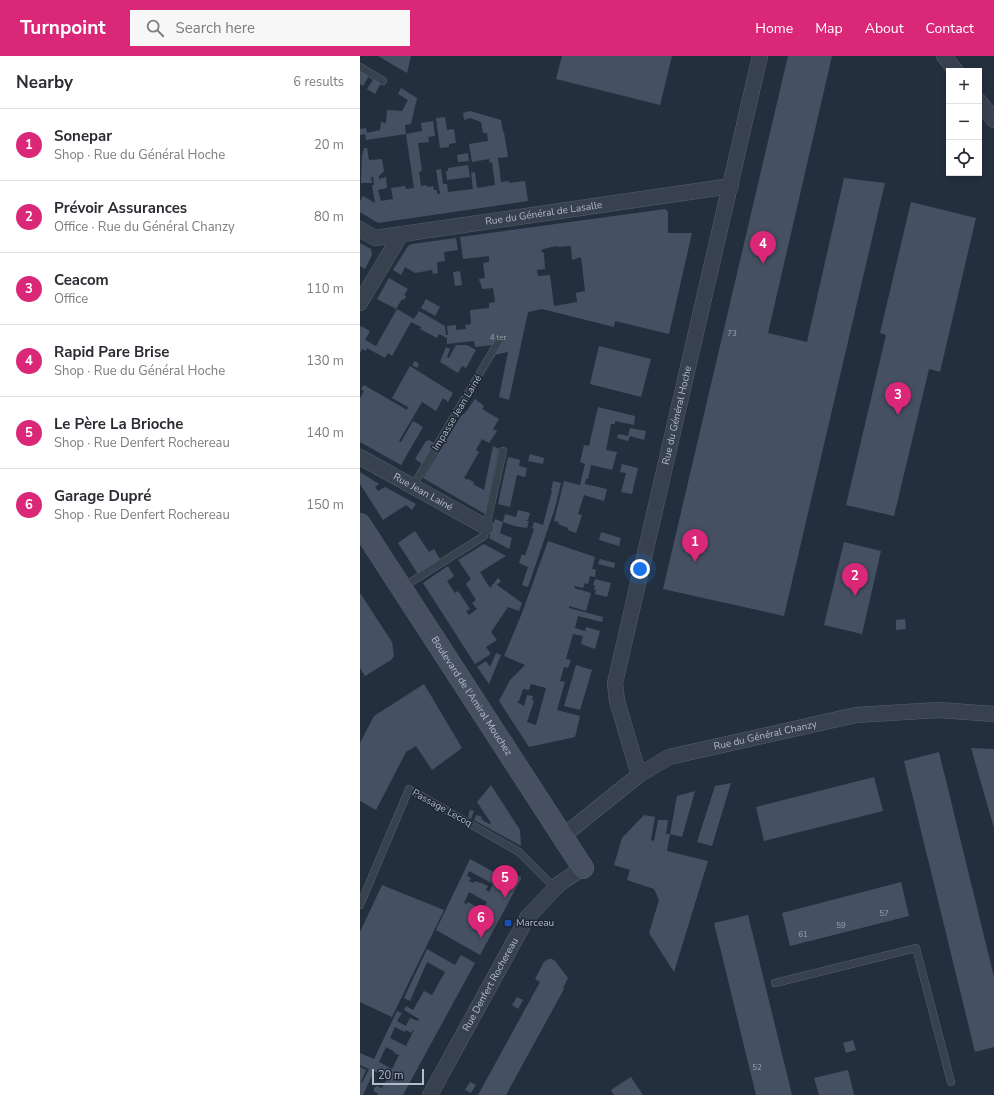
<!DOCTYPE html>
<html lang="en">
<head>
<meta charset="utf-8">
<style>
	:root { --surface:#fff; --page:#f7f7f7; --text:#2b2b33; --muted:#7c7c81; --line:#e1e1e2; --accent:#db2777 }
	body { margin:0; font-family:"Nunito Sans",sans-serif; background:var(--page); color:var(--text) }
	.controls { position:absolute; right:12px; top:12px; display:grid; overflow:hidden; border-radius:0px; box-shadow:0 2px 6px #0003 }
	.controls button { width:36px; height:36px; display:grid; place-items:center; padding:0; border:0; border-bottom:1px solid var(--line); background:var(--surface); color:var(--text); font:20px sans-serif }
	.scale { position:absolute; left:12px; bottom:10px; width:52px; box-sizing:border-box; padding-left:4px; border:2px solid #b4bcc9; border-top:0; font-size:11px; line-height:14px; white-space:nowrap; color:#b4bcc9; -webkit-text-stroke:3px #1d2633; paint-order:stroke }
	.you { position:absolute; left:280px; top:513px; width:14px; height:14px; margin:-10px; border:3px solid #fff; border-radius:50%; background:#1a73e8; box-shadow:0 0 0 6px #1a73e833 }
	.badge { display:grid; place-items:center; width:26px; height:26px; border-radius:50%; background:var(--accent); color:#fff; font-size:13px; font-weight:700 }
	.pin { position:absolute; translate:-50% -33px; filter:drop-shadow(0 1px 2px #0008) }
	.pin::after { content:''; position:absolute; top:21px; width:14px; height:12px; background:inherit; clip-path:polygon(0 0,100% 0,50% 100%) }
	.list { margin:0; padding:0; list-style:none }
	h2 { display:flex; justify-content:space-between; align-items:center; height:52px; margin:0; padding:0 16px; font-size:17px }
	h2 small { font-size:13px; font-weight:400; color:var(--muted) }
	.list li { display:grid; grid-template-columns:26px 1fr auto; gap:12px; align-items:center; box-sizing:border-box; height:72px; padding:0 16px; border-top:1px solid var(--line) }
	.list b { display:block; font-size:15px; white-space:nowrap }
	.list p { margin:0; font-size:13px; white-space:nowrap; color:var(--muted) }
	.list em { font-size:13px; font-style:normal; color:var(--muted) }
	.icon { flex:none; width:22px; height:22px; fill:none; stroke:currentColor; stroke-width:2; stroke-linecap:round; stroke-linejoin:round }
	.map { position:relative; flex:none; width:634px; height:1039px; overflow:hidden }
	header { display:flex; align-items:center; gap:24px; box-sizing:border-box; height:56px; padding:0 20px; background:var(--accent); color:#fff }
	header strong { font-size:19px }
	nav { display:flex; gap:22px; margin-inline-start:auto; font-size:14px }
	.search { width:280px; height:36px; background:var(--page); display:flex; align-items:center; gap:10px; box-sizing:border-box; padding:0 14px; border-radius:0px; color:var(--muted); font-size:15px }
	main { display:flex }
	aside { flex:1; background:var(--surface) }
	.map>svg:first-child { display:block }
	.building { fill:#455162; fill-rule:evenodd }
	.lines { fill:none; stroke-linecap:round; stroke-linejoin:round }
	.lane-casing { stroke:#565f6c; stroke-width:8 }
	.street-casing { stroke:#565f6c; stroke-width:16 }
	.secondary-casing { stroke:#565f6c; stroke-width:22 }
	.lane { stroke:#38414e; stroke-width:7 }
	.street { stroke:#38414e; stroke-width:15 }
	.secondary { stroke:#465061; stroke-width:21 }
	.transit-dot { fill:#1a4fb4; stroke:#1d2633; stroke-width:1.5 }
	.labels { text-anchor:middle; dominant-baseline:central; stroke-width:3; stroke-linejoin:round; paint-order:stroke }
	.number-label { font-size:8px; fill:#98a1af }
	.street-label { font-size:10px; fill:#b4bcc9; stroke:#1d2633 }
	.poi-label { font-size:10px; fill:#b4bcc9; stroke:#1d2633; text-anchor:start }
</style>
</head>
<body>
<header>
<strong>Turnpoint</strong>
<div class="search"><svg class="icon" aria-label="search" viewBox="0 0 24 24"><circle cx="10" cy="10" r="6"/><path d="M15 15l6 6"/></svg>Search here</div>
<nav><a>Home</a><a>Map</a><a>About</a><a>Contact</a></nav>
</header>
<main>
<aside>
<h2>Nearby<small>6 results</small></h2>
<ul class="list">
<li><span class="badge">1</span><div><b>Sonepar</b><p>Shop · Rue du Général Hoche</p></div><em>20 m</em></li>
<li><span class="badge">2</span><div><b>Prévoir Assurances</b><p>Office · Rue du Général Chanzy</p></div><em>80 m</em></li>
<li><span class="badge">3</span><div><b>Ceacom</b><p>Office</p></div><em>110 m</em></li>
<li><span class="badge">4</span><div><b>Rapid Pare Brise</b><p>Shop · Rue du Général Hoche</p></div><em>130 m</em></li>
<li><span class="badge">5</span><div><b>Le Père La Brioche</b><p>Shop · Rue Denfert Rochereau</p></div><em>140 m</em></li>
<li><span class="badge">6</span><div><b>Garage Dupré</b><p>Shop · Rue Denfert Rochereau</p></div><em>150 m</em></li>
</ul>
</aside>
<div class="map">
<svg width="634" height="1039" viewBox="0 0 634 1039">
	<rect width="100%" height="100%" fill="#242f3e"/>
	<g class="building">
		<polygon points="18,0 51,0 47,17"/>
		<polygon points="202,0 312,0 300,49 196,23"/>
		<polygon points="428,0 472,0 408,277 447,286 484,122 525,127 424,560 303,533"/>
		<polygon points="0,14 9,20 3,30 0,28"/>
		<polygon points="14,22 21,27 15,38 7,33"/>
		<polygon points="41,32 57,42 51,68 45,69 46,78 6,84 5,78 0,79 0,73 6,72 7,77 20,74 21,66 26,67 27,54 42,55 48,44 38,38"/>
		<polygon points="110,55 141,64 143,76 144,76 148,101 138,102 141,126 149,125 149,127 165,125 168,145 18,167 0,156 0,145 3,140 15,147 12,129 14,129 13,121 11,121 12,127 1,127 2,100 4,92 7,92 9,104 22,103 24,115 19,120 19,123 26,121 27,132 18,134 21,145 33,143 31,132 45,130 46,133 54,132 46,78 62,75 61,67 73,65 75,80 68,81 69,86 58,87 62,115 59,116 61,130 67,129 67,131 73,130 74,134 77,134 77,138 80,138 76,114 81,113 83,128 87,128 88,136 113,133 111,117 115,116 117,132 135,129 132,106 130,107 129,103 112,106 109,88 128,85 127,77 123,77 121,66 110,62 104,64 103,57"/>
		<polygon points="85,61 87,74 94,73 96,87 89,88 89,91 80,92 76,62"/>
		<polygon points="108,97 109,105 98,106 97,99"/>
		<polygon points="108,109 110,121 87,124 86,115 88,115 88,112"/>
		<polygon points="551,146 616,162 580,316 569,313 534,460 486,449 526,279 520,277"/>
		<path d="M305,153L308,156V177H332L309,278L255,265L254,271L182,253L168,256L149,344L139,341L148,296L134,299L133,289L115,291L114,285L87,288V282L79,278L77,282L60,273L61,271L51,266L32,300L28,297L25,302L7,292L6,295L2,293L0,297V272L1,270L10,275L5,284L16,290L37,253L54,263L59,255L85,270L86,279H88L87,270L96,269V274L106,273L105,269L111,268L110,254L129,252V247L135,246L133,232L122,233L121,227H120L119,223L125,222L123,207L129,206V200L103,203L100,181ZM196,190L197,191L211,190L212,204L221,201L225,235L216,237L217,246L194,250L190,219L178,220L177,214L185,213L184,197L181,195L183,193Z"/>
		<polygon points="96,182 98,194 84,196 85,205 77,206 78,217 73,218 72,214 55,217 45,211 41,219 33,214 48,190 52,188"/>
		<polygon points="0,187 11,193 12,199 5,213 0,210"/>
		<polygon points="100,215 102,229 95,230 93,216"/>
		<polygon points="29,222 48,233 44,239 46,240 44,244 42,243 36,253 17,243"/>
		<polygon points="66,243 80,251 75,260 61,252"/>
		<polygon points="96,289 107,289 116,294 106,312 102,310 98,317 80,306 86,291 90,293 87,301 89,302"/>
		<polygon points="239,290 291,303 281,341 230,328"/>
		<polygon points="55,305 59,308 57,312 52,309"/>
		<polygon points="50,310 93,337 88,346 83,342 76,355 62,346 39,385 41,386 53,365 63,371 41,409 0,386 0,342 4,335 1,333 4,329 47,354 48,351 32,342"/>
		<polygon points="115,343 124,350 122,353 139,363 133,373 137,375 129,387 122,383 116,394 119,396 104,422 107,424 108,423 114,426 113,428 124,434 133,390 139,393 125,458 63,422 101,360 106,356"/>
		<polygon points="238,351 275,360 274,369 255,365 255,368 251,368 246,394 257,396 252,414 231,409 228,423 226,423 225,428 247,433 244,445 224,439 218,458 222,459 216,477 208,474 208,472 198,468 199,466 194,465 204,425 220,429 225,408 220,406 224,389 229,390"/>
		<polygon points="270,372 286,375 284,384 270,380 268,385 257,382 258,378 268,380"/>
		<polygon points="69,384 74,387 62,408 55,403 66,385"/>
		<polygon points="170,398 184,402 183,408 168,405"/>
		<polygon points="148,401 160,404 159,410 167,412 165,421 157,419 150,451 138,448"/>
		<polygon points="262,408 278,412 272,438 261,436 266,417 260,416"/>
		<polygon points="0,416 19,428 15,431 18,435 25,431 56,448 52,454 46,449 23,464 0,428"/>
		<polygon points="193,425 201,427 195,452 168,531 162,529 168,511 159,507 162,498 165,500 174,473 172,472 174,466 183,469 192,435 191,435"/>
		<polygon points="158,454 170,457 168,464 165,465 169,465 167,472 154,470 143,466 145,458 156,461"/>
		<polygon points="135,463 143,466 140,477 152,482 149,493 129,482"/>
		<polygon points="55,475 69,496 74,493 80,503 58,518 38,487"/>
		<polygon points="241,476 261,482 259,490 239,484"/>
		<path d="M188,485L235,501L232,513L236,514L235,521L230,520L228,528L225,527L223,532L215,530L214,532L231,537L226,555L209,550V552L243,561L242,566L218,560L215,572L225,575L226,571L240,575L235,593L221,588L223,580L213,578L206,603L211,604L208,612L204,611L200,625L205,626L197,654L220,660L215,681L169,691L139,645L150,624L165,609L144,600L162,557ZM171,628L186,632L176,669L167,666L174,645L172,644L173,640L167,639L164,650L157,646L159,645L163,633L169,634Z"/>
		<polygon points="484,486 521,495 502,578 464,569"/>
		<polygon points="124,488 146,500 120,516 130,532 138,522 141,525 137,529 162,547 159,555 148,551 131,576 137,584 126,591 131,598 115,608 63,527 88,510 94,520 87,525 95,537 98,535 110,553 106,555 109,559 117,553 112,547 116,544 106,528 111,523 98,504"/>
		<polygon points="240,503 255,507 254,512 238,508"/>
		<polygon points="235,523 251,527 247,541 235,538 236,534 234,534 235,529 233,529"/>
		<polygon points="0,537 32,586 34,600 31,604 5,620 0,612"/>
		<polygon points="545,563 546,573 536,574 536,564"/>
		<polygon points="136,597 141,599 129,628 117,611 126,605 130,611"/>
		<polygon points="216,609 232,614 220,654 204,650"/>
		<polygon points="64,628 102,692 72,714 56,690 46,696 16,754 0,745 0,687 14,660"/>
		<polygon points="611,692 634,693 634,772"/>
		<polygon points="579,696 634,921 634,991 615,996 544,705"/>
		<polygon points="514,721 523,755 404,785 396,751"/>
		<polygon points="371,727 352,790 337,786 355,730"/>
		<polygon points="131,729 160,774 161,790 114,764 116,759 122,761 121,763 129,768 131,767 117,746"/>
		<polygon points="335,735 322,781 310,778 317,740"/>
		<polygon points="110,754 114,755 111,763 108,761"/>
		<polygon points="284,759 295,761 291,784 294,785 298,764 308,764 306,778 310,778 307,795 348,805 314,916 289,877 299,844 294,833 267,824 270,814 254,809 262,782"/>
		<path d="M110,803L139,819L143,811L161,821V823L120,899L76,874ZM109,815L133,828L129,836L126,834L128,830L121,827L115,825L114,827L109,825L111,822L107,820ZM109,836L127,846L120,860L117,859L120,853L108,846L107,848L104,847Z"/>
		<polygon points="541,826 549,860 430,890 422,857"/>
		<polygon points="22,829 84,854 32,961 0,946 0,876"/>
		<polygon points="388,859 432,1039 396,1039 354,867"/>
		<path d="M67,893L95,909L101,899L115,907L43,1039H18V1038L14,1035V1032L17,1030L22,1032L27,1022L14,1015L3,1039H0V1011L6,1014L1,1026L2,1027L9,1013L0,1009V997L14,1003L37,955L42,957L37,965L46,970L50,962L58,965L59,963L44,954L46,950L53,954L64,935L72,939L85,916L67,906L50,945L44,942ZM35,971L45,976L46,974L51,977L53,974H54L46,990L30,982ZM26,991L35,996L34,997L39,999L32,1013L19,1006Z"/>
		<polygon points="188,903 192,903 195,905 208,922 203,932 204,933 146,1039 118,1039 180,926 175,923 184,906"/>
		<polygon points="157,941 163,944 158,953 152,949"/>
		<polygon points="493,984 496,994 486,997 483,987"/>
		<polygon points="488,1014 494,1039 459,1039 454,1022"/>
		<polygon points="271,1021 283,1039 254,1039 251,1034"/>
		<polygon points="110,1026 116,1029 111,1037 105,1034"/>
	</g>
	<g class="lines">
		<g class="lane-casing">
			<g id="lane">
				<polyline points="0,11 23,25"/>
				<polyline points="53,430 140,283"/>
				<polyline points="43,531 124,480 143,395"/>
				<polyline points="0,849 49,733 159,796 195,832"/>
				<polyline points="415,927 556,892 591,1026"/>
			</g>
		</g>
		<g class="street-casing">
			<g id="street">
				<polyline points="584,0 596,15"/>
				<polyline points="619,45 634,64"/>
				<path id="s1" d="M0,173L15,182L371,130"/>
				<polyline points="0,247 41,178"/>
				<path id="s2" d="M0,401L126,471"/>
				<path id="s3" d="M279,719L257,645L255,627L400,0"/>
				<path id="s4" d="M203,780L279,719L309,701L496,659L579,654L634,658"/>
				<path id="s5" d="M70,1039L167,862L199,828L223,812"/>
			</g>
		</g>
		<g class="secondary-casing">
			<g id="secondary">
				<path id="s6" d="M0,468L223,812"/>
			</g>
		</g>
		<use href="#lane" class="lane"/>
		<use href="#street" class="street"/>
		<use href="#secondary" class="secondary"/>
	</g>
	<rect class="transit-dot" x="144" y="863" width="8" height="8" rx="2"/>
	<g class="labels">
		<g class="number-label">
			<text x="372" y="277">73</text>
			<text x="138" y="281">4 ter</text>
			<text x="524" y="857">57</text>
			<text x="481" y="869">59</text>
			<text x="443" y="878">61</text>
			<text x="397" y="1011">52</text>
		</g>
		<g class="street-label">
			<text stroke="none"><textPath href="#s1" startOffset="188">Rue du Général de Lasalle</textPath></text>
			<text transform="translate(97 357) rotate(-59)">Impasse Jean Lainé</text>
			<text stroke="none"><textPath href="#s3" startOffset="370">Rue du Général Hoche</textPath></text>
			<text stroke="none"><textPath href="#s2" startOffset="72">Rue Jean Lainé</textPath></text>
			<text stroke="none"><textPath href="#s6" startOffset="205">Boulevard de l'Amiral Mouchez</textPath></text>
			<text stroke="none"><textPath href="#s4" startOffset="231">Rue du Général Chanzy</textPath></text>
			<text transform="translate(82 752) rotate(29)">Passage Lecoq</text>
			<text stroke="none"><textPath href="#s5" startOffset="126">Rue Denfert Rochereau</textPath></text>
		</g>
		<g class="poi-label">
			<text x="156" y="867">Marceau</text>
		</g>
	</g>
</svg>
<div class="controls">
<button>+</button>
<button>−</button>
<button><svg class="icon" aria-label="locate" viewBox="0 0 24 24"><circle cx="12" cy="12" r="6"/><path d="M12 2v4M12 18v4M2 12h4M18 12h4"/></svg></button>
</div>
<div class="scale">20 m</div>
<div class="you"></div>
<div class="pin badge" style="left:335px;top:506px">1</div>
<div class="pin badge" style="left:495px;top:540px">2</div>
<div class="pin badge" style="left:538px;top:359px">3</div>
<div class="pin badge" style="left:403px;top:208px">4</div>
<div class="pin badge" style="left:145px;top:842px">5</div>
<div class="pin badge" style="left:121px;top:882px">6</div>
</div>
</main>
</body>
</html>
